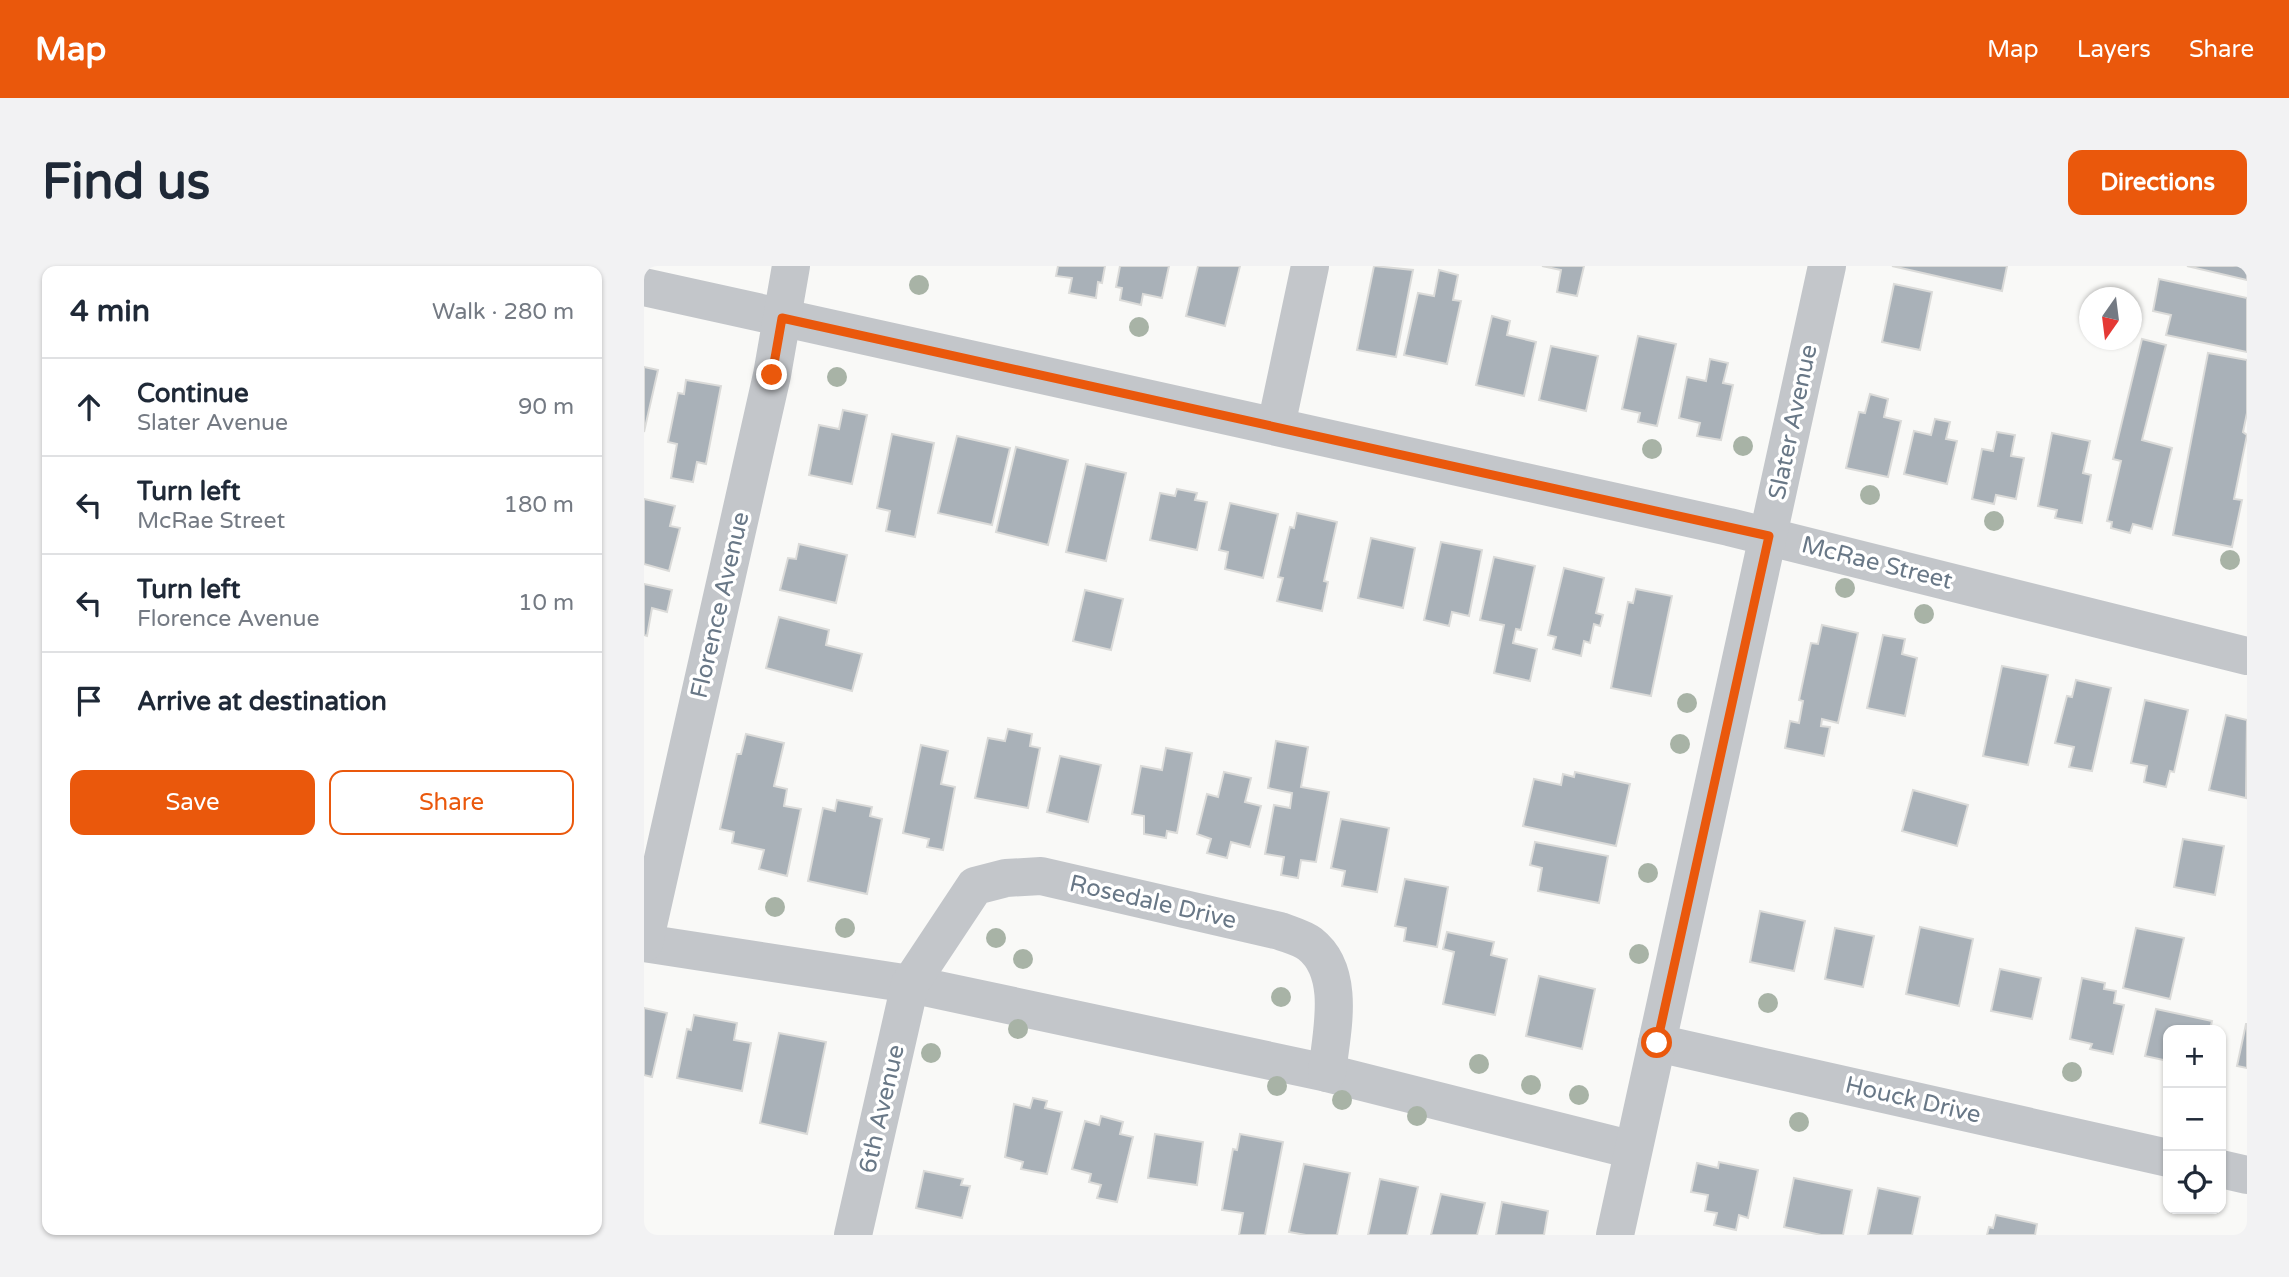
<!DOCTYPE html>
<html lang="en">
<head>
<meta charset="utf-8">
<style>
	:root { --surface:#fff; --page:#f2f2f3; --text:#1f2937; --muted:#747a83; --line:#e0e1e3; --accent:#ea580c }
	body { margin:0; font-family:"Varela Round",sans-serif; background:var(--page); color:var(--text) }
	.controls { position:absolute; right:21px; bottom:21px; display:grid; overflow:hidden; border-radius:14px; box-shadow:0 2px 5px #0004 }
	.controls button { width:63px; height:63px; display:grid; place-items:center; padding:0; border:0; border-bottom:2px solid var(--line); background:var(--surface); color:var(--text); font:35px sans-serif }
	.compass { position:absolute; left:1435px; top:21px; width:63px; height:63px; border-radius:50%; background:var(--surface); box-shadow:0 2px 5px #0004; rotate:194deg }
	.stop { position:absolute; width:21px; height:21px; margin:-16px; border:5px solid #ea580c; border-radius:50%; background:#fff }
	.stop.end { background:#ea580c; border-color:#fff; box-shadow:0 2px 7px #0008 }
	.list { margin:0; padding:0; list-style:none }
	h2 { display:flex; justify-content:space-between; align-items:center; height:91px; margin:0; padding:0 28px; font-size:30px }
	h2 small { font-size:23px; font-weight:400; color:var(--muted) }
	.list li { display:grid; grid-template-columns:46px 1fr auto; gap:21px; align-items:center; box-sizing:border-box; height:98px; padding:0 28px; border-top:2px solid var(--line) }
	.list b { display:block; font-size:26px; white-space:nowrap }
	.list p { margin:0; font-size:23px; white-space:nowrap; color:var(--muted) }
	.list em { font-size:23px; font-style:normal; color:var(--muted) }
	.actions { display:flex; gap:14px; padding:21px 28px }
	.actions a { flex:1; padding:16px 0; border:2px solid var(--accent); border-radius:14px; text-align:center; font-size:24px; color:var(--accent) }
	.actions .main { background:var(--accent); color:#fff }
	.icon { flex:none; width:38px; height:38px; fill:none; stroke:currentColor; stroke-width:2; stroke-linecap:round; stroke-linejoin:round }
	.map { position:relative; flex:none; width:1603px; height:969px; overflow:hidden; border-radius:14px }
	header { display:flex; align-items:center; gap:42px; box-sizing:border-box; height:98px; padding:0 35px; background:var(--accent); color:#fff }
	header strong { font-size:33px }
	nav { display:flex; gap:38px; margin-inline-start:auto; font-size:24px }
	.intro { display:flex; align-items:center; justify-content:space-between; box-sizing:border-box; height:168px; padding:0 42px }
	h1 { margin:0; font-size:49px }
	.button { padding:18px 32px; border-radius:14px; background:var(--accent); color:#fff; font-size:24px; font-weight:700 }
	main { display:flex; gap:42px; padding:0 42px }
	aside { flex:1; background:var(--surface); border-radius:14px; box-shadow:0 2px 5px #0004 }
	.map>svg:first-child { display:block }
	.building { fill:#a9b1b8; stroke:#dbdbd9; stroke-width:2 }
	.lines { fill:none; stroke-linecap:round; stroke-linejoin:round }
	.minor { stroke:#c3c6ca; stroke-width:38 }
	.tree { fill:#a8b3a6 }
	.route { stroke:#ea580c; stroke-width:9 }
	.labels { text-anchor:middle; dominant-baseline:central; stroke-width:7; stroke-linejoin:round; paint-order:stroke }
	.street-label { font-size:24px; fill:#697887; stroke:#fff }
</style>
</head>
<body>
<header>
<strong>Map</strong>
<nav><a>Map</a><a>Layers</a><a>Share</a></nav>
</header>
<div class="intro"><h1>Find us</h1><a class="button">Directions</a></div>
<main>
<aside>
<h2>4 min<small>Walk · 280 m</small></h2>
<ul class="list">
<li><svg class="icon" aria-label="ahead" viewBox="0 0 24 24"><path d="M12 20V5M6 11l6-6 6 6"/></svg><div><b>Continue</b><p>Slater Avenue</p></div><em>90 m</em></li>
<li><svg class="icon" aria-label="left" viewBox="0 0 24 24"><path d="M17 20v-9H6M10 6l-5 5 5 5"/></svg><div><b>Turn left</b><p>McRae Street</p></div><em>180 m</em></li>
<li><svg class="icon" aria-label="left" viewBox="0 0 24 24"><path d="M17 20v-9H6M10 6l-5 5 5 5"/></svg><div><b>Turn left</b><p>Florence Avenue</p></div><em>10 m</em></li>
<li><svg class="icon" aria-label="arrive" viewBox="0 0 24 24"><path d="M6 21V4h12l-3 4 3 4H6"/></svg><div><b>Arrive at destination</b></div></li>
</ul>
<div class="actions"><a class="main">Save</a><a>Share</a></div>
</aside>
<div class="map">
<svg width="1603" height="969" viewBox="0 0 1603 969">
	<rect width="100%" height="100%" fill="#f9f9f7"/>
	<g class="building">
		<polygon points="414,0 461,0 458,17 454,16 452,32 425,27 428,12 412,10"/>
		<polygon points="476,0 525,0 518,32 499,28 497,39 476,34 478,22 472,21"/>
		<polygon points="554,0 596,0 581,60 542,50"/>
		<polygon points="730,0 769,4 752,91 713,84"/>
		<polygon points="898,0 940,0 933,30 913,26 917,4"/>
		<polygon points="1248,0 1363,0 1358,25"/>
		<polygon points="1543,0 1603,0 1603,14"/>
		<polygon points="795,4 814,9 809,34 817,35 803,98 760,89 774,27 790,30"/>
		<polygon points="1515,13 1603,32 1603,86 1522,69 1527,49 1509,45"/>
		<polygon points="1250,18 1288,26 1276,84 1238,76"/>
		<polygon points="848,50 866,55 863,69 892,76 880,130 832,119"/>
		<polygon points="994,70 1032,78 1013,160 994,156 996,147 978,143"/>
		<polygon points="1498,73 1522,79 1498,174 1528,182 1508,263 1489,258 1486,267 1467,262 1468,256 1463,255 1477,195 1469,193"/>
		<polygon points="907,80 954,90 942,145 895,134"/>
		<polygon points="1564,87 1603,94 1603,147 1599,166 1603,169 1590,233 1598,234 1588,281 1529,269"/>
		<polygon points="1066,93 1084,97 1079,117 1089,119 1077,174 1053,170 1056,157 1035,152 1043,111 1062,115"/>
		<polygon points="0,101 14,104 0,166"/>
		<polygon points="42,114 77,120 62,198 53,196 49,216 27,212 33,178 24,176 34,127 40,128"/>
		<polygon points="1226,128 1244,133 1240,151 1257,155 1244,211 1202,202 1215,146 1221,147"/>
		<polygon points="199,144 223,149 208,218 165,209 175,159 195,163"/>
		<polygon points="1291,153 1306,156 1302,173 1313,175 1303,218 1260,208 1270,165 1287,169"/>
		<polygon points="1353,166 1371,169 1367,190 1380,192 1372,233 1352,229 1350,238 1328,233 1338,183 1349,185"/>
		<polygon points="1408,167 1446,175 1439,207 1447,209 1438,257 1411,252 1413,244 1394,240"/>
		<polygon points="248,168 290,177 271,271 242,265 246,245 233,242"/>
		<polygon points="313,170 366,182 348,259 294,247"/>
		<polygon points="372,181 424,194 404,279 352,266"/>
		<polygon points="442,198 482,207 462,295 422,286"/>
		<polygon points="533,223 553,227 551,234 563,236 553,284 506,274 516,227 531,230"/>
		<polygon points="0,233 31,240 26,260 36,262 25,305 0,298"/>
		<polygon points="586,237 634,248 619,312 581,303 584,286 575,284"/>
		<polygon points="653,247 693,256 680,315 684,316 678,345 633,335 639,312 634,311 646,261 650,262"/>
		<polygon points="727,272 771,282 759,342 714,332"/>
		<polygon points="797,276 838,284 825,350 808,346 805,360 780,354"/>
		<polygon points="155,278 203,289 192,337 136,324 144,292 152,293"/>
		<polygon points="850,291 891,300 877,364 872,363 869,377 893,383 886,415 850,407 860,359 836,354"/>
		<polygon points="920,302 960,312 952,347 959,349 956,360 950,358 946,377 940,375 937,390 909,383 912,371 904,369"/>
		<polygon points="0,318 28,324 23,346 8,342 3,370 0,369"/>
		<polygon points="992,323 1028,330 1007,430 967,422 984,336 989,337"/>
		<polygon points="441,324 479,333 467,384 429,375"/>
		<polygon points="135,351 185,364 182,379 218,388 208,425 122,402"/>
		<polygon points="1178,359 1214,367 1194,457 1178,453 1177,460 1186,461 1180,490 1141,482 1146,455 1155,457 1159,435 1155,434 1167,377 1174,378"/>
		<polygon points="1239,369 1261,373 1258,388 1273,392 1261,450 1223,442"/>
		<polygon points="1358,400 1404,409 1384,499 1339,490"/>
		<polygon points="1432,414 1467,422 1448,505 1425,501 1430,481 1411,477 1423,430 1428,431"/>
		<polygon points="1501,434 1544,444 1530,506 1526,505 1522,521 1500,516 1503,500 1487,497"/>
		<polygon points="1582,449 1603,454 1602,532 1565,524"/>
		<polygon points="364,463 388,468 386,480 396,482 384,542 331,532 344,472 361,475"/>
		<polygon points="102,468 140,477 130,520 143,523 140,540 157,543 143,610 115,603 120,584 88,577 90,566 76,563 93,488 97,488"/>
		<polygon points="632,475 664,481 657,521 685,526 672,596 657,594 654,612 637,609 640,591 621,588 630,539 646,542 648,527 624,522"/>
		<polygon points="277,479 304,485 297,518 311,521 299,584 283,581 285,573 259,567"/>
		<polygon points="522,482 548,487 533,567 523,565 522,572 500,568 500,550 488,548 497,500 518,504"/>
		<polygon points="416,490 457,499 444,556 403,546"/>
		<polygon points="580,506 607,512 601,536 617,540 606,581 587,576 583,592 563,587 567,573 553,568 563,528 574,531"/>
		<polygon points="931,506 986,518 972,580 879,560 890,513 917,519 919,508 930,511"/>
		<polygon points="1269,524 1324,539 1313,580 1258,565"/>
		<polygon points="193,534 228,541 226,550 238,553 223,628 164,615 179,542 191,545"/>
		<polygon points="697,553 745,562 733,626 698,620 701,605 687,602"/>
		<polygon points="1539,573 1580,580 1571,629 1530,621"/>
		<polygon points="891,576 964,590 955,637 894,625 898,602 886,599"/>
		<polygon points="761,613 804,621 793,681 760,675 762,662 751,660"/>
		<polygon points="1116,645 1161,655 1150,705 1106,696"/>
		<polygon points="1276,661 1329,673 1315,740 1262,728"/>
		<polygon points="1191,662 1230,670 1219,721 1181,713"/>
		<polygon points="1492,662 1540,672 1526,733 1479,722"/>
		<polygon points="803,666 850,676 847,689 863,693 851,749 799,738 810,686 799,683"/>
		<polygon points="1356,703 1397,712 1388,753 1347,745"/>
		<polygon points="895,710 951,723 938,783 882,770"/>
		<polygon points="1438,712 1461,717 1460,723 1472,725 1470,737 1480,739 1469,788 1446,783 1448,778 1426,773"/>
		<polygon points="0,742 23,747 8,811 0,809"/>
		<polygon points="1512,743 1568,755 1566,764 1524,764 1524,795 1501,790"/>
		<polygon points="50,749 93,757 90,774 107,777 98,825 33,812 43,763 47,764"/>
		<polygon points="1602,758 1603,758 1603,802 1593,800"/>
		<polygon points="135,767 182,776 163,868 116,857"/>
		<polygon points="389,832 403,835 401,842 418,846 403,908 377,903 379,896 361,891 370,838 386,842"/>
		<polygon points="457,850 479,856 476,868 489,871 473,936 453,932 457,919 445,916 447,908 428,903 441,855 455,859"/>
		<polygon points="511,868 559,876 553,919 504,912"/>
		<polygon points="596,868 639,876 621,969 595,969 599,947 578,944 589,883 593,884"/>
		<polygon points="1075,896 1114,904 1104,952 1095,949 1092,964 1070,959 1073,947 1061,945 1064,929 1047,926 1053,897 1074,902"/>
		<polygon points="660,898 706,907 693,969 662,969 645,966"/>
		<polygon points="280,905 319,913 317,919 326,920 318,952 272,942"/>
		<polygon points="1150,912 1208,924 1199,969 1177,969 1140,961"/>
		<polygon points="736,913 774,921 763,969 724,969"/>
		<polygon points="1234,922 1276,931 1268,969 1224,969"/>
		<polygon points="797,928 841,937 833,969 787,969"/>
		<polygon points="858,936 904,945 900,969 852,969"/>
		<polygon points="1352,949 1393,958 1391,969 1343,969 1345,961 1349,962"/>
	</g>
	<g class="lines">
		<g class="minor">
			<polyline points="0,21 1085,261 1603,390"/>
			<polyline points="632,160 666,0"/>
			<polyline points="0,677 266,718 683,807 989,884"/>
			<polyline points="0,677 128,109 147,0"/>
			<polyline points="1013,777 1524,892"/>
			<polyline points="1577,903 1603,909"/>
			<path d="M209,969L266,718L331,620L362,612L397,610L636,665C646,669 658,672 666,678C703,707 687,768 683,807"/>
			<polyline points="971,969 1183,0"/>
		</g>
	</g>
	<g class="tree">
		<circle cx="275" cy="19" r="10"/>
		<circle cx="495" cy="61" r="10"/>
		<circle cx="193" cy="111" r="10"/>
		<circle cx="1099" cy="180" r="10"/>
		<circle cx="1008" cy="183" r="10"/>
		<circle cx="1226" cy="229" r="10"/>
		<circle cx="1350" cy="255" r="10"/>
		<circle cx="1586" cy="294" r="10"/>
		<circle cx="1201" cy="322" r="10"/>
		<circle cx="1280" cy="348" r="10"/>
		<circle cx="1043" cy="437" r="10"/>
		<circle cx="1036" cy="478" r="10"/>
		<circle cx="1004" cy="607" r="10"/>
		<circle cx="131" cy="641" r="10"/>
		<circle cx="201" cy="662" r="10"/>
		<circle cx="352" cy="672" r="10"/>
		<circle cx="995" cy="688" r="10"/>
		<circle cx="379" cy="693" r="10"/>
		<circle cx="637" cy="731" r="10"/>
		<circle cx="1124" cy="737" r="10"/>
		<circle cx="374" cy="763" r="10"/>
		<circle cx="287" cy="787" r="10"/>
		<circle cx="835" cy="798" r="10"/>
		<circle cx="1428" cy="806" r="10"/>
		<circle cx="887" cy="819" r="10"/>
		<circle cx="633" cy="820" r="10"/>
		<circle cx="935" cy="829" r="10"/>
		<circle cx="698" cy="834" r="10"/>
		<circle cx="773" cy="850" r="10"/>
		<circle cx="1155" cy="856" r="10"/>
	</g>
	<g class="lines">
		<polyline class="route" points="128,109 138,52 1125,270 1013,777"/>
	</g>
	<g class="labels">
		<g class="street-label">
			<text transform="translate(1149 156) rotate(-78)">Slater Avenue</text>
			<text transform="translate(1233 297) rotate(14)">McRae Street</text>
			<text transform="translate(76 339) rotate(-77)">Florence Avenue</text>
			<text transform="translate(509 636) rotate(13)">Rosedale Drive</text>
			<text transform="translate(1269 834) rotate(13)">Houck Drive</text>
			<text transform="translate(238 843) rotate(-77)">6th Avenue</text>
		</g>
	</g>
</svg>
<div class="controls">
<button>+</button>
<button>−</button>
<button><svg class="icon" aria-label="locate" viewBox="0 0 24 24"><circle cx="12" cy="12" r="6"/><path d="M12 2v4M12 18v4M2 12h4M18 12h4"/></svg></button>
</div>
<svg class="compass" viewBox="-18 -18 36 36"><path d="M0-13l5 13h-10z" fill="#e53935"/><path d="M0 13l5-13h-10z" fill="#747a83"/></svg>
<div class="stop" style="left:1013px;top:777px"></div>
<div class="stop end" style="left:128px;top:109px"></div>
</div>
</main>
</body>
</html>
